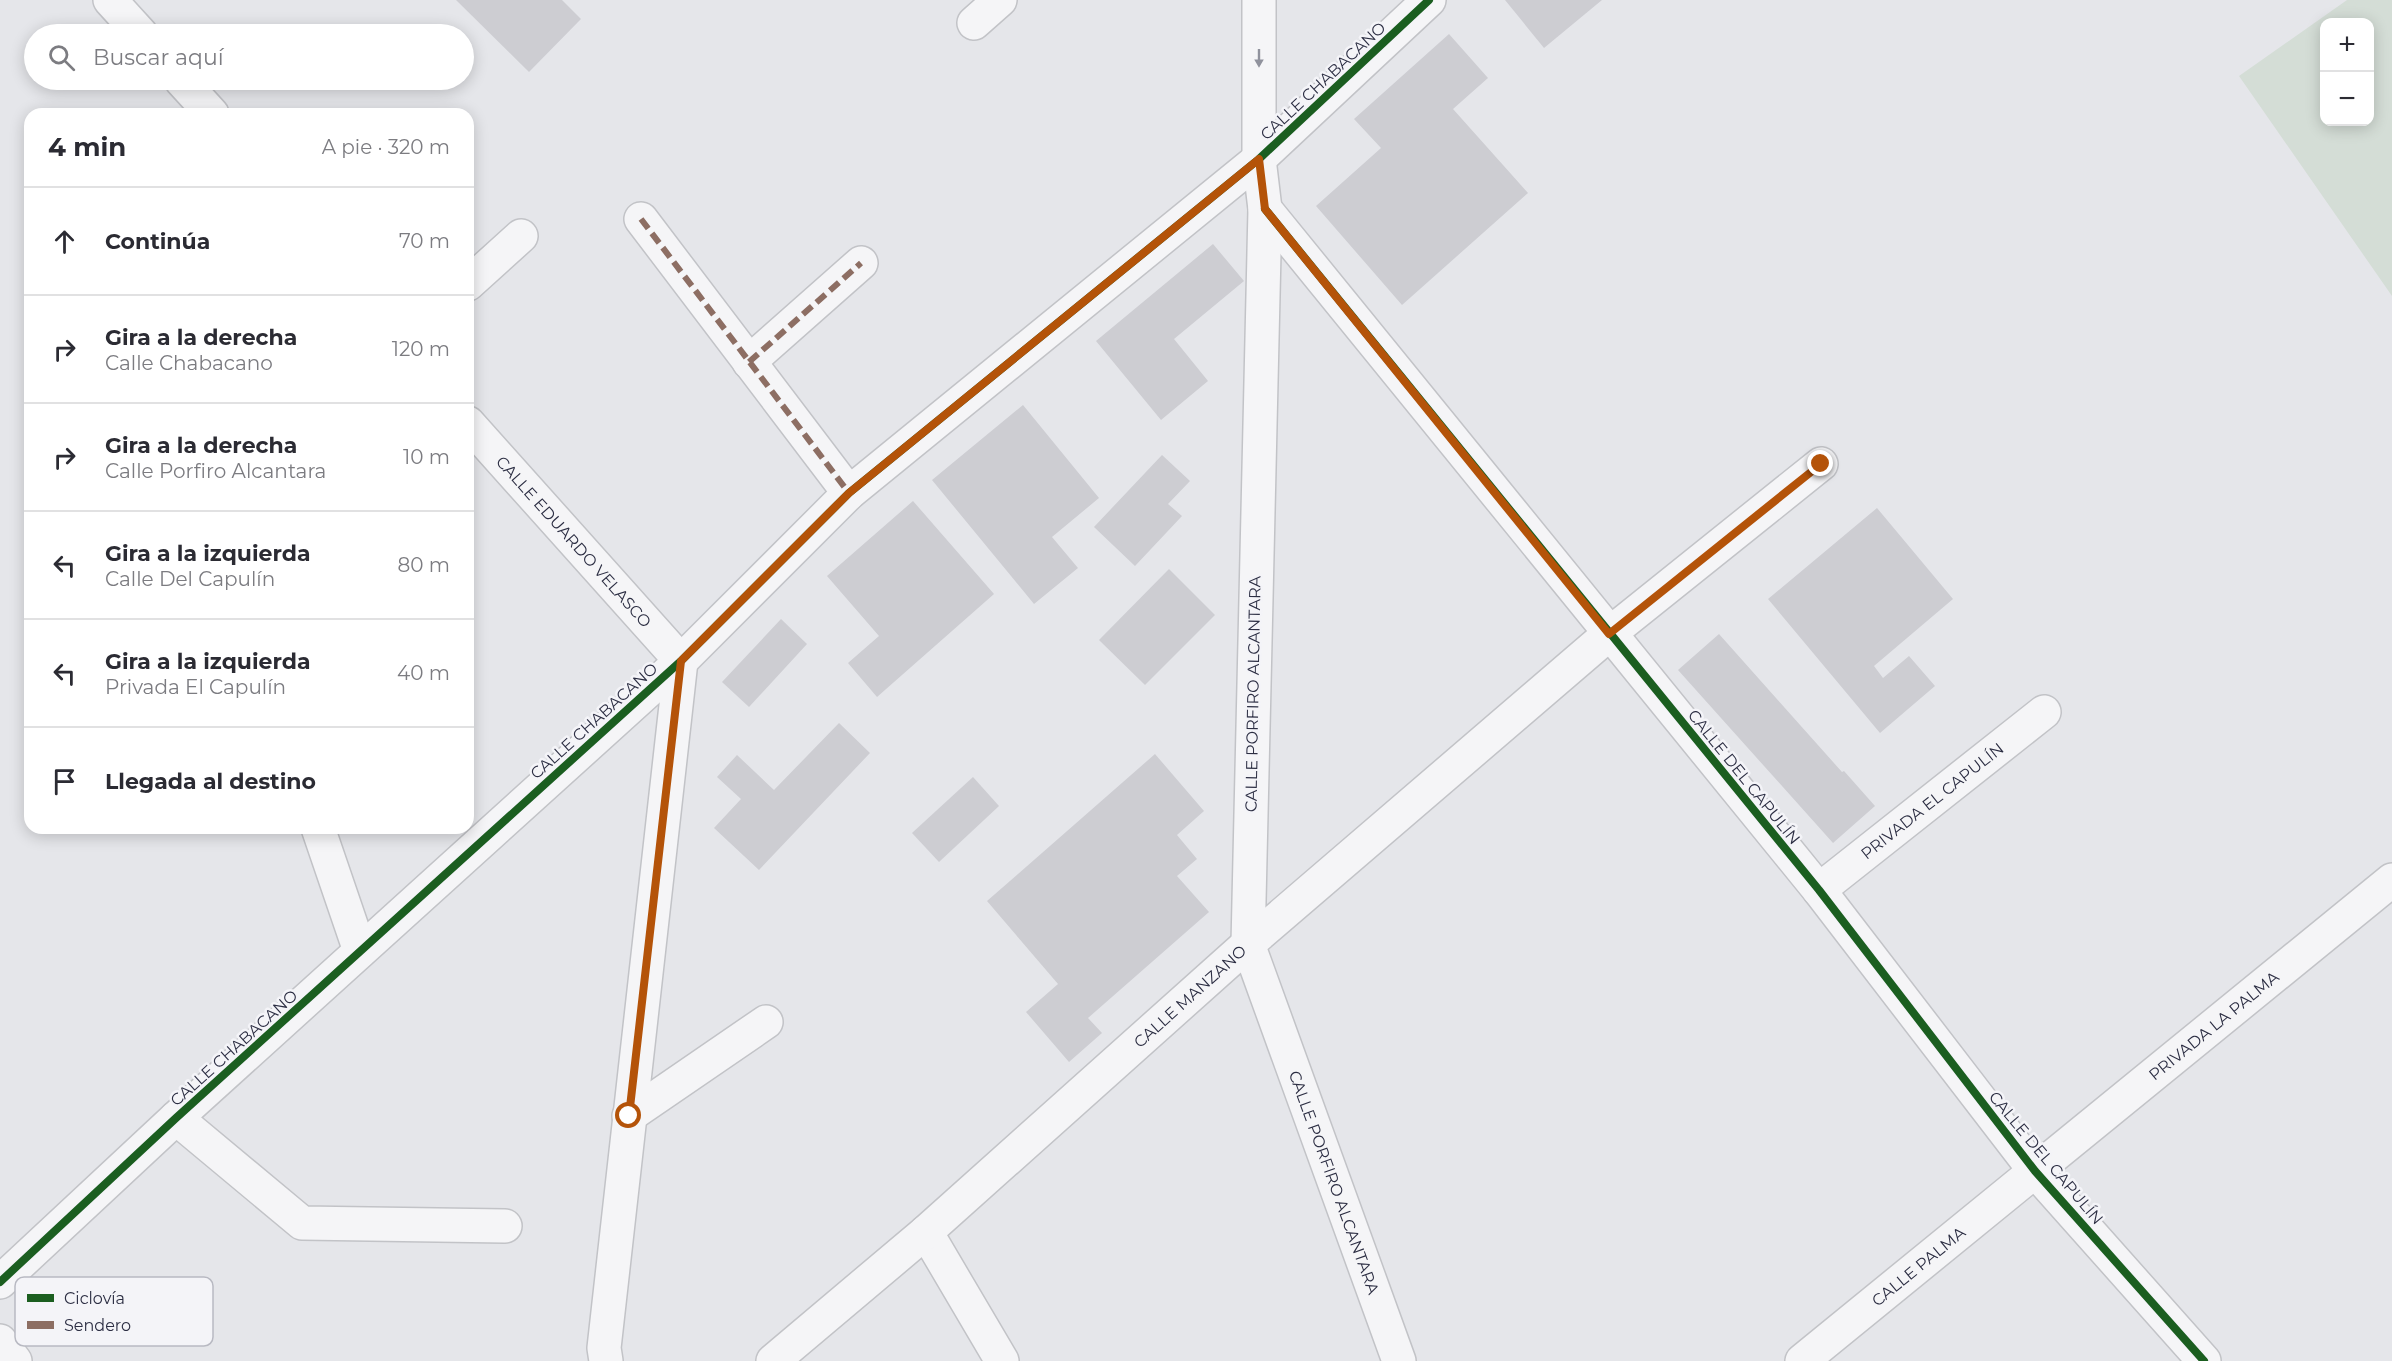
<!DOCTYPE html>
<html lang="es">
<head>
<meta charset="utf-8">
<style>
	:root { --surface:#fff; --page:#f2f2f3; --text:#2b2b33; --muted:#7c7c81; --line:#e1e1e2 }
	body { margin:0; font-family:Montserrat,sans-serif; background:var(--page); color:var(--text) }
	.controls { position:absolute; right:18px; top:18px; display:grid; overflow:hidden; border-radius:12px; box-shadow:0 3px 15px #0003 }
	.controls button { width:54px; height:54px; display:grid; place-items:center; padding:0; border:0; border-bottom:2px solid var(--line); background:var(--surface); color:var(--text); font:30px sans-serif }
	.stop { position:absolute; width:18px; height:18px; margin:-14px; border:4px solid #b45309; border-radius:50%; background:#fff }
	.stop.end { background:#b45309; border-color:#fff; box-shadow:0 2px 6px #0008 }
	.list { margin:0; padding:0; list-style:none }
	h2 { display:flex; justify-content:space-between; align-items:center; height:78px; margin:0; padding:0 24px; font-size:26px }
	h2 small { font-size:20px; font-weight:400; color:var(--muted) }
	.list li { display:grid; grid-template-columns:39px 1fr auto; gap:18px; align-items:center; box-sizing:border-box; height:108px; padding:0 24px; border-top:2px solid var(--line) }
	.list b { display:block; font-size:22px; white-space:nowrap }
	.list p { margin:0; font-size:20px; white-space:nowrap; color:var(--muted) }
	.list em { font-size:20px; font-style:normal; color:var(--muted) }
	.icon { flex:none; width:33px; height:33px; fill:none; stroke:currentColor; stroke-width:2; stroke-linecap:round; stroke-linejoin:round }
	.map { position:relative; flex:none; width:2392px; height:1361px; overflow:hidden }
	.search { position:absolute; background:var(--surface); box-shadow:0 3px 15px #0003; left:24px; top:24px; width:450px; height:66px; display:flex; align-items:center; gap:15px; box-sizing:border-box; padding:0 21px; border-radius:33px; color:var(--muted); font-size:22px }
	.panel { position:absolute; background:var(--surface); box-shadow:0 3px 15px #0003; left:24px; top:108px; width:450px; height:726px; border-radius:18px }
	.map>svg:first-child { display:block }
	.green { fill:#d4ddd6; fill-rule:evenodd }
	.building { fill:#cdcdd2 }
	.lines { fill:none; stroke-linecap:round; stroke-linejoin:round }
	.street-casing { stroke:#c2c3c7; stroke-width:36 }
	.street { stroke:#f5f5f7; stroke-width:33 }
	.quiet { stroke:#8d6e63; stroke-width:6; stroke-dasharray:12 6; stroke-linecap:butt }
	.cycleway-casing { stroke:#f4f4f8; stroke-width:11 }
	.cycleway { stroke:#1b5e20; stroke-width:8 }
	.oneway { fill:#90929d }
	.route { stroke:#b45309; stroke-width:8 }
	.labels { text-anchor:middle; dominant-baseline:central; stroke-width:5; stroke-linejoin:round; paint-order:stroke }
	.street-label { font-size:16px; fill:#2c2e43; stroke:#f4f4f8 }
	.key { fill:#f4f4f8; stroke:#b8b9c2; stroke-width:1.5 }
	.key-label { font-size:16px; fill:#2c2e43 }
</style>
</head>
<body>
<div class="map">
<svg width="2392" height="1361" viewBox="0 0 2392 1361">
	<rect width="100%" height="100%" fill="#e5e6ea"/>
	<path class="green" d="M2347,0H2392V296L2239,76ZM2324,22H2370V122H2324Z"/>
	<g class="building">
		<polygon points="456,0 562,0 581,19 529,72"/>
		<polygon points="1505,0 1602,0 1544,48"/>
		<polygon points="1449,34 1488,78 1453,109 1528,193 1402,305 1316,206 1381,148 1354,119"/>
		<polygon points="1213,244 1244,281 1174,339 1208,381 1161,420 1096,341"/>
		<polygon points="1023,405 1099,498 1052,537 1078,568 1034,604 932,480"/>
		<polygon points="1162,455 1190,481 1168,504 1182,516 1135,566 1094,527"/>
		<polygon points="913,501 994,594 877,697 848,663 879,636 827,576"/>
		<polygon points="1877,508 1953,599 1874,666 1883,678 1909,656 1935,686 1880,733 1768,599"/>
		<polygon points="1169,569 1215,615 1145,685 1099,640"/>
		<polygon points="781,619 807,644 749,707 722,682"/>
		<polygon points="1719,634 1842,772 1844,771 1875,806 1833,843 1678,670"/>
		<polygon points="839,723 870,753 759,870 714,828 741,799 717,777 737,755 774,790"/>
		<polygon points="1155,754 1204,811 1177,835 1197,859 1177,876 1209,912 1088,1018 1102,1033 1069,1062 1026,1012 1058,984 987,901"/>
		<polygon points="973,777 999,806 939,862 912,833"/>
	</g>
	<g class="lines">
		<g class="street-casing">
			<g id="street">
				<polyline points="110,0 141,34"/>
				<path id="s1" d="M1259,0V159L1265,209L1248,944L1399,1361"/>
				<polyline points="974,23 1000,0"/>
				<polyline points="181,80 212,114"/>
				<polyline points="1265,209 1819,890 2035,1171 2204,1361"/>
				<polyline points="641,219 849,493"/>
				<polyline points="468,284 521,236"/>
				<polyline points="749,362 861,263"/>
				<path id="s2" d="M468,423L681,661L604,1348L606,1361"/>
				<polyline points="318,828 360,951"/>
				<path id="s3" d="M1819,890L2044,712"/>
				<polyline points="629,1116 766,1022"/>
				<polyline points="176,1118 302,1223 505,1226"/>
				<polyline points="926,1232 1002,1361"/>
				<polyline points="0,1282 176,1118 681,661 849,493 1259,159 1429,0"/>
				<polyline points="0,1341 15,1361"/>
				<path id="s4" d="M773,1361L926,1232L1248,944L1609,634L1821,464"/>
				<path id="s5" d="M1802,1361L2392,880"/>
			</g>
		</g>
		<use href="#street" class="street"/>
		<g class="quiet">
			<polyline points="641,219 849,493"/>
			<polyline points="749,362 861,263"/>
		</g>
		<g class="cycleway-casing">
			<g id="cycleway">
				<polyline points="1265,209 1819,890 2035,1171 2204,1361"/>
				<polyline points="0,1282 176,1118 681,661 849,493 1259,159 1429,0"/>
			</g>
		</g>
		<use href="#cycleway" class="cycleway"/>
	</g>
	<defs><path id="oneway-solid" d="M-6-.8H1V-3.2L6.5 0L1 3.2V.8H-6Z" transform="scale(1.5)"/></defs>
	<use class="oneway" href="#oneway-solid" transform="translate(1259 58) rotate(90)"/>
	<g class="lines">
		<polyline class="route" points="629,1116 681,661 849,493 1259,159 1265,209 1609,634 1821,464"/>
	</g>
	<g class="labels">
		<g class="street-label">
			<text transform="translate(1323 81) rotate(-43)">CALLE CHABACANO</text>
			<text stroke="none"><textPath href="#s2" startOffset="159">CALLE EDUARDO VELASCO</textPath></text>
			<text transform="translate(1253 694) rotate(-89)">CALLE PORFIRO ALCANTARA</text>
			<text transform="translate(594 721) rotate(-42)">CALLE CHABACANO</text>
			<text transform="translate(1744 777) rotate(51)">CALLE DEL CAPULÍN</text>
			<text stroke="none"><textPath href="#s3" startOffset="144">PRIVADA EL CAPULÍN</textPath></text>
			<text stroke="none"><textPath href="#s4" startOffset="554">CALLE MANZANO</textPath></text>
			<text stroke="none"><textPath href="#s5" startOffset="531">PRIVADA LA PALMA</textPath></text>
			<text transform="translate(234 1048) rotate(-42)">CALLE CHABACANO</text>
			<text transform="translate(2046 1158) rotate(50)">CALLE DEL CAPULÍN</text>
			<text stroke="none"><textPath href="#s1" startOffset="1198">CALLE PORFIRO ALCANTARA</textPath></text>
			<text stroke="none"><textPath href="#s5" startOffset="150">CALLE PALMA</textPath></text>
		</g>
	</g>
	<rect x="15" y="1277" width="198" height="69" rx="9" class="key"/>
	<rect x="27" y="1294" width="27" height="8" fill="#1b5e20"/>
	<rect x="27" y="1321" width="27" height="8" fill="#8d6e63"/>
	<g class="key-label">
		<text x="64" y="1304">Ciclovía</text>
		<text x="64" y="1331">Sendero</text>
	</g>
</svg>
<div class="controls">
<button>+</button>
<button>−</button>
</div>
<div class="stop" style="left:629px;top:1116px"></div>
<div class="stop end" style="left:1821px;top:464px"></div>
<div class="search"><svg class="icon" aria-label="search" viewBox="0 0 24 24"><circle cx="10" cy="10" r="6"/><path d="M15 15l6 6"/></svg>Buscar aquí</div>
<section class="panel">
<h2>4 min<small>A pie · 320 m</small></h2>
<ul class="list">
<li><svg class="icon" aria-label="ahead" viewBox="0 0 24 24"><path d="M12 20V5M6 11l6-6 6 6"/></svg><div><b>Continúa</b></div><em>70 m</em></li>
<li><svg class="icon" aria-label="right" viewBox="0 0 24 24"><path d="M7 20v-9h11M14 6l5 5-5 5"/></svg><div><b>Gira a la derecha</b><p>Calle Chabacano</p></div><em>120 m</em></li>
<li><svg class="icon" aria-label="right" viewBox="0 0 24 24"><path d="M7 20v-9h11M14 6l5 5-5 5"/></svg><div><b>Gira a la derecha</b><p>Calle Porfiro Alcantara</p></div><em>10 m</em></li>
<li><svg class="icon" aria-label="left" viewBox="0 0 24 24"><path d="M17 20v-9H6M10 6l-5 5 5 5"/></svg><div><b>Gira a la izquierda</b><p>Calle Del Capulín</p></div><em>80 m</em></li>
<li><svg class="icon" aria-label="left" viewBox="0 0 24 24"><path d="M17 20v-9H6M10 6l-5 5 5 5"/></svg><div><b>Gira a la izquierda</b><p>Privada El Capulín</p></div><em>40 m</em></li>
<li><svg class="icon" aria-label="arrive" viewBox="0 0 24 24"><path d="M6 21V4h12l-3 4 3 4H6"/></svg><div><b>Llegada al destino</b></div></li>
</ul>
</section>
</div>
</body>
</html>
